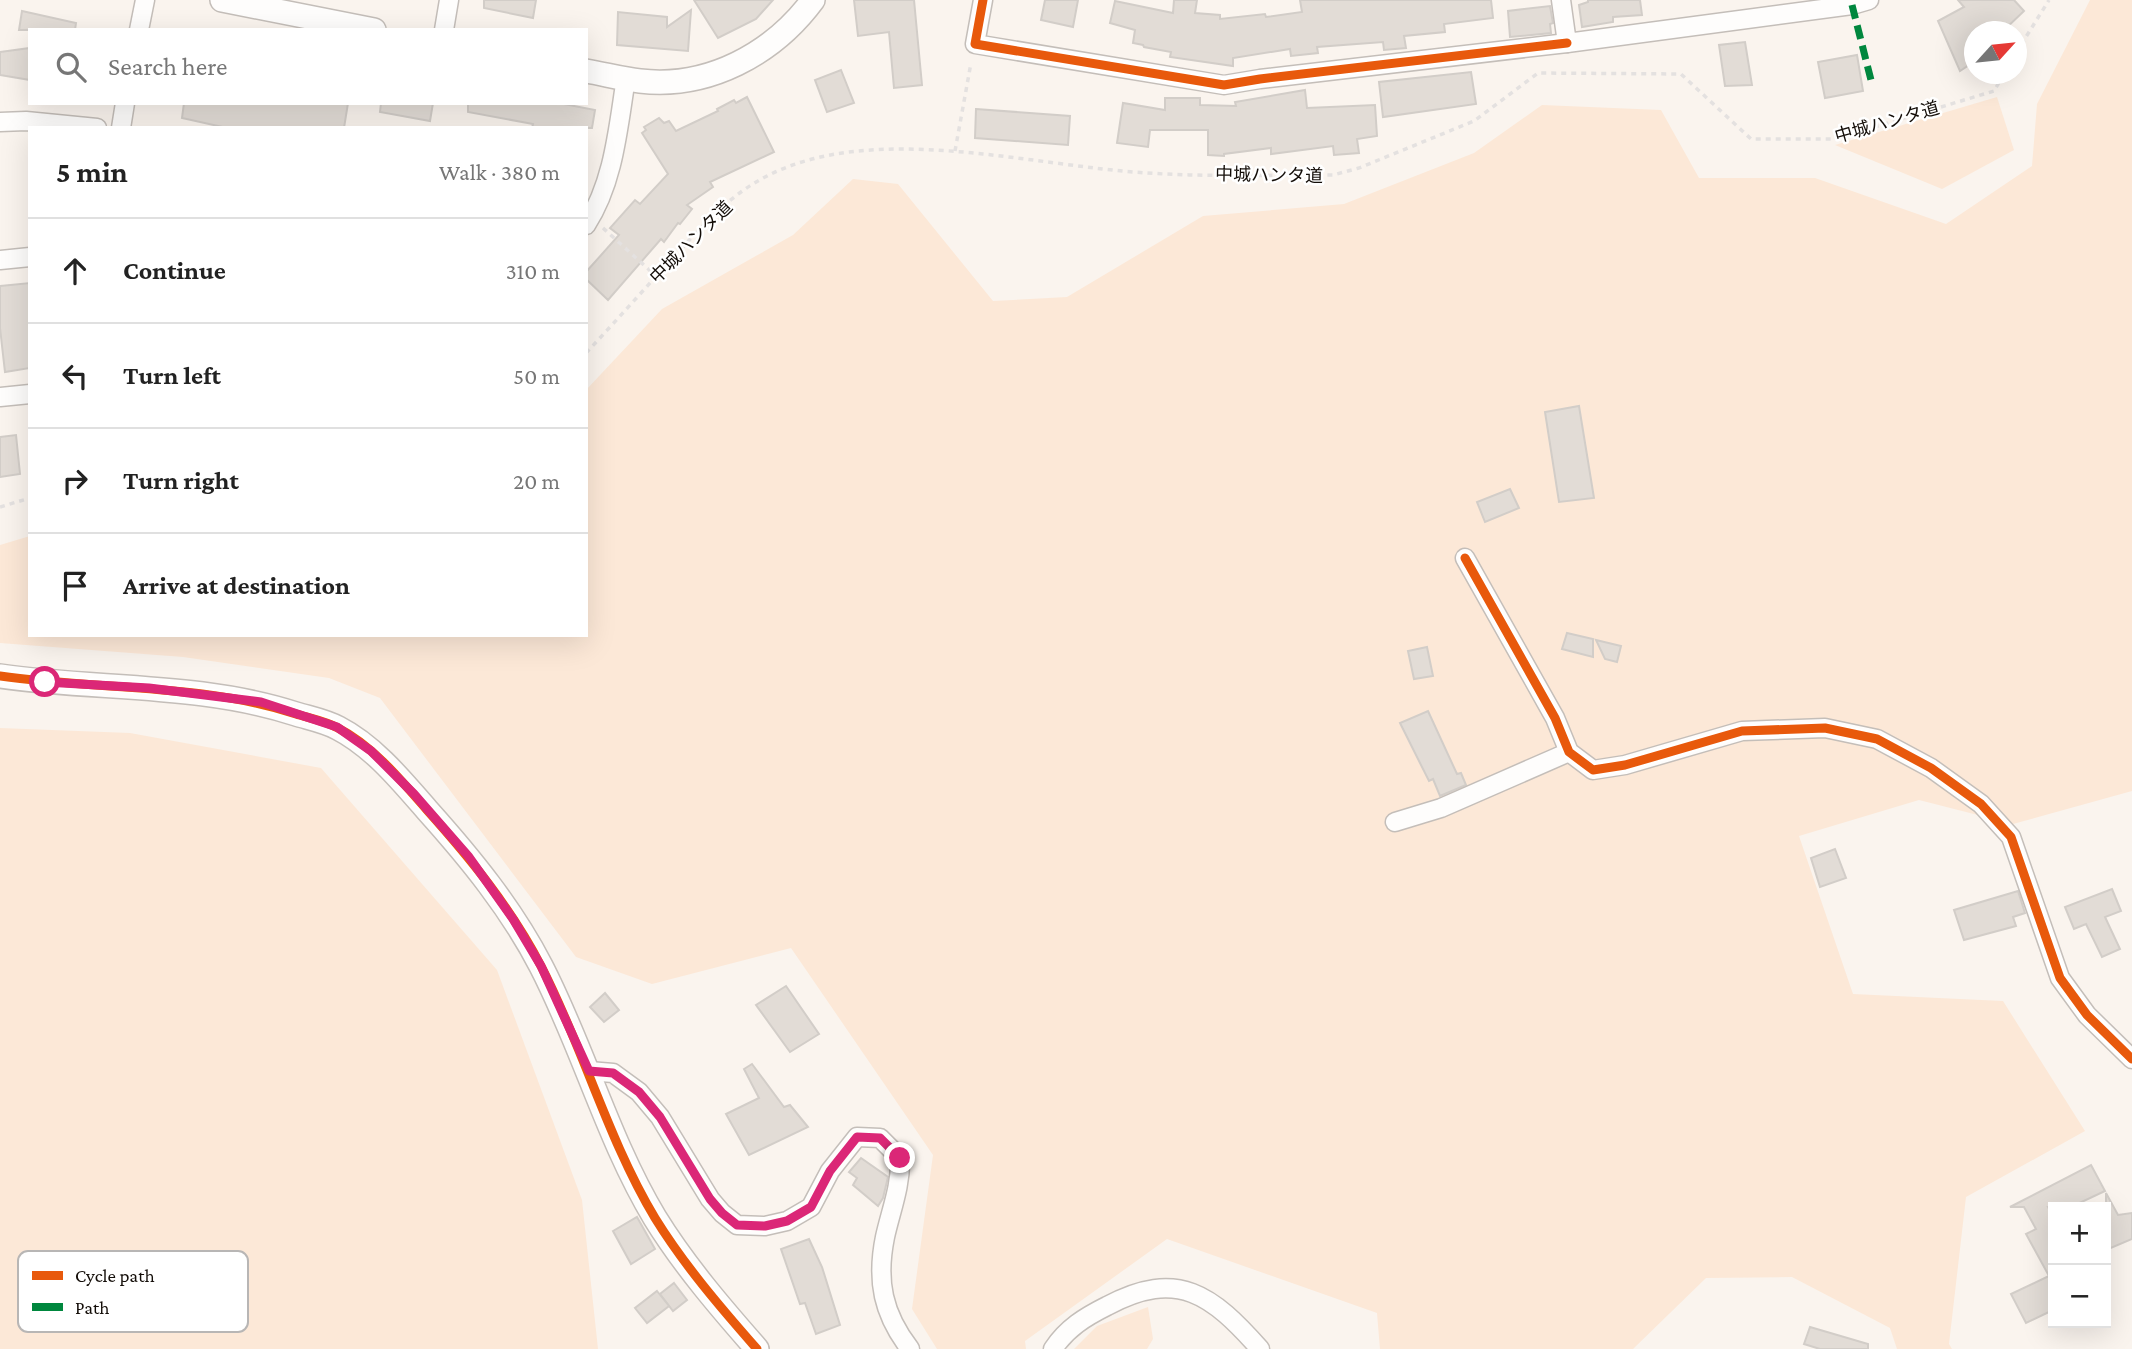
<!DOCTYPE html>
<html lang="en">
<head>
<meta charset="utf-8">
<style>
	:root { --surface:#fff; --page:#f2f2f2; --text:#222; --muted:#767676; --line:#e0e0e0 }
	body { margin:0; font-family:"Crimson Pro","Noto Sans JP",serif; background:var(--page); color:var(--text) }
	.controls { position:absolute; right:21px; bottom:21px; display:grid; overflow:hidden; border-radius:0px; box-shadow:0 7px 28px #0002 }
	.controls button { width:63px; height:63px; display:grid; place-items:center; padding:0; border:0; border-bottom:2px solid var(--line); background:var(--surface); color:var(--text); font:35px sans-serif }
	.compass { position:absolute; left:1964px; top:21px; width:63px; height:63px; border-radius:50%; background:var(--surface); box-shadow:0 7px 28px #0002; rotate:63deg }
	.stop { position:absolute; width:21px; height:21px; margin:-16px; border:5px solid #db2777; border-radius:50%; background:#fff }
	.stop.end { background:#db2777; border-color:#fff; box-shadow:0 2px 7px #0008 }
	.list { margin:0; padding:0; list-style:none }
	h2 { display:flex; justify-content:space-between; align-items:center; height:91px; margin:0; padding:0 28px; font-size:30px }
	h2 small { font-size:23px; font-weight:400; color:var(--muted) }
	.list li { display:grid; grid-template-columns:46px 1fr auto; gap:21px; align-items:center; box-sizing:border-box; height:105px; padding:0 28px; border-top:2px solid var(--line) }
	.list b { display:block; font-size:26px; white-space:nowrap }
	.list em { font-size:23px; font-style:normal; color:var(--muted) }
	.icon { flex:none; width:38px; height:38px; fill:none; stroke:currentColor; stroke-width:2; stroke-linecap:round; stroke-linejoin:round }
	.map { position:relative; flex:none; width:2132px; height:1349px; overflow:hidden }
	.search { position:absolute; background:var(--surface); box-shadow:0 7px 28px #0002; left:28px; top:28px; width:560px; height:77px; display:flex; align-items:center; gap:18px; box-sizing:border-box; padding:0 24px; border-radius:0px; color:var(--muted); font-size:26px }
	.panel { position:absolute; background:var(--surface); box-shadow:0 7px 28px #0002; left:28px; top:126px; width:560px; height:511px; border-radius:0px }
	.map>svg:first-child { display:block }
	.green { fill:#fce8d7 }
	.building { fill:#e2dcd6; stroke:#d2cdc8; stroke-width:2 }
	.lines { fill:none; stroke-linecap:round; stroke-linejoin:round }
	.minor-casing { stroke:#c4beb9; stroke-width:21 }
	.tertiary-casing { stroke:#c4beb9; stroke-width:26 }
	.path { stroke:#e4e1e0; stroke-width:3.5; stroke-dasharray:5 5; stroke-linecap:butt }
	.minor { stroke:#fefdfc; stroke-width:18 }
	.tertiary { stroke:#fefdfc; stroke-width:23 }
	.quiet { stroke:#00873e; stroke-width:7; stroke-dasharray:14 7; stroke-linecap:butt }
	.cycleway-casing { stroke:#fff; stroke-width:13 }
	.cycleway { stroke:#e8590c; stroke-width:9 }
	.route { stroke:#db2777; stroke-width:9 }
	.labels { text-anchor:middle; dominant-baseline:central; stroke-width:5; stroke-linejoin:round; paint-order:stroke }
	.street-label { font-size:18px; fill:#130d08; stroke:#fff }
	.key { fill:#fff; stroke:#b8b6b5; stroke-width:2 }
	.key-label { font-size:19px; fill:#130d08 }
</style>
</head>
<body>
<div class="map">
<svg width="2132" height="1349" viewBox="0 0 2132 1349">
	<rect width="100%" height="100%" fill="#faf4ee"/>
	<g class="green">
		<polygon points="2090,0 2132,0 2132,791 2013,824 1919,800 1799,836 1853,994 2003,1001 2085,1131 1966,1197 1949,1344 1952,1349 1897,1349 1890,1328 1792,1277 1706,1278 1633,1349 1380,1349 1377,1313 1167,1239 1025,1341 1026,1349 937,1349 912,1309 933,1155 791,948 652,984 576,957 380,698 329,678 183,657 0,643 0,545 30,536 30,635 586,635 586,390 662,309 793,235 853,179 898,184 993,301 1067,297 1203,216 1344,204 1474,153 1542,105 1661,110 1699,178 1815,178 1946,224 2032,166 2037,104"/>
		<polygon points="1997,97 2014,150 1942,189 1835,145"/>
		<polygon points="0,728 130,733 321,768 497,970 582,1200 598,1349 0,1349"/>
		<polygon points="1148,1307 1153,1339 1147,1349 1074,1349 1097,1326"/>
	</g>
	<g class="building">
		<polygon points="484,0 536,0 533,18 484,8"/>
		<polygon points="694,0 773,0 756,19 718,38"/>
		<polygon points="854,0 914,0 922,85 894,88 889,32 858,36"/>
		<polygon points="1045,0 1078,0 1073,27 1041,20"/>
		<polygon points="1174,0 1197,0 1195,13 1220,15 1220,19 1265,14 1266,17 1302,12 1300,0 1491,0 1493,18 1444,24 1445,32 1404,36 1406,48 1384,50 1383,42 1317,47 1318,53 1291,56 1290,49 1233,58 1233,66 1170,57 1171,52 1144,47 1143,45 1133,43 1135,30 1110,23 1115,1 1173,13"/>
		<polygon points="1588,0 1640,0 1642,15 1613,17 1613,22 1582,27 1579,5 1588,2"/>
		<polygon points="1958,0 2014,0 2024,11 2002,32 1975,32 1975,61 1960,71 1938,21 1964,7"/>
		<polygon points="1550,6 1553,23 1550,24 1551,33 1510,37 1508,11"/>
		<polygon points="691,10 688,51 617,45 618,12 667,17 667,27"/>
		<polygon points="22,11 76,23 75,30 19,30"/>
		<polygon points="1745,42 1752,85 1725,86 1719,45"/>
		<polygon points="30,48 30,80 0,75 0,52"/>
		<polygon points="1857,55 1863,91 1825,98 1818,62"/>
		<polygon points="841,70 854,103 827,112 815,80"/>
		<polygon points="1471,72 1476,104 1383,117 1379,82"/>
		<polygon points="1305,90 1307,108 1375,105 1377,136 1357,139 1359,153 1334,155 1333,146 1271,154 1271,148 1224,154 1224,156 1208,155 1208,130 1150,130 1148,147 1117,143 1123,103 1165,110 1165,98 1200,98 1200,105 1236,106 1235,102"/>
		<polygon points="747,97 774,152 710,182 713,187 687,205 692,209 680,224 678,223 664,242 661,239 608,300 586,279 586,272 619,235 610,228 635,200 640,204 668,174 642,133 646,130 644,127 659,118 664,123 669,121 676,131 718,111 717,109 734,100 736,103"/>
		<polygon points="184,103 348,103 344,128 227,128 182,118"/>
		<polygon points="381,103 433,103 430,121 380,112"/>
		<polygon points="468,103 559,103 595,110 592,128 532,128 533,124 468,112"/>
		<polygon points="976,109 1070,116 1068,145 975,138"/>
		<polygon points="30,283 30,368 5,372 0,328 0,286"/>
		<polygon points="1579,406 1594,498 1559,502 1545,412"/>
		<polygon points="16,435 20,474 0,477 0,437"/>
		<polygon points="1510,489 1519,508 1485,522 1477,502"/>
		<polygon points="1567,633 1593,639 1593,657 1562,649"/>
		<polygon points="1596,640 1621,646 1617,662 1605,659"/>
		<polygon points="1427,647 1433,676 1414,679 1408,651"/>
		<polygon points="1428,711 1457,774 1461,773 1466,785 1440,796 1433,779 1429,781 1400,723"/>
		<polygon points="1835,849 1846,878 1820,887 1811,858"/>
		<polygon points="2112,889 2121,911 2105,917 2120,949 2102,957 2086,924 2074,929 2065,907"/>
		<polygon points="2018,891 2025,913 2013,917 2016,926 1964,940 1954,910"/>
		<polygon points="786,986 819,1034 790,1052 756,1005"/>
		<polygon points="605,993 619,1010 604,1022 590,1007"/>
		<polygon points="752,1064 784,1107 790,1105 808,1127 749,1155 726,1114 759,1098 744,1069"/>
		<polygon points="861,1158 888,1177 883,1198 878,1206 853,1185 857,1178 849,1172"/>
		<polygon points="2091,1165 2105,1191 2071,1207 2048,1207 2053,1217 2053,1310 2026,1323 2011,1294 2049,1276 2026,1234 2036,1229 2024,1207 2010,1207"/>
		<polygon points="2106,1193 2118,1215 2132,1213 2132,1239 2106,1250"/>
		<polygon points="637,1217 655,1249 631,1264 613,1231"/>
		<polygon points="809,1239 822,1267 840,1325 816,1334 805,1303 800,1304 781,1249"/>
		<polygon points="674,1283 687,1300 673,1311 660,1294"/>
		<polygon points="657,1291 669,1306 647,1323 635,1308"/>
		<polygon points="1810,1327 1868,1344 1868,1349 1820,1349 1804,1344"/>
	</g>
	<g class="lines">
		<g class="minor-casing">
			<g id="minor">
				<polyline points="983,0 975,44 1224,85 1260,79 1567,43"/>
				<polyline points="1561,0 1567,43 1852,5 1869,0"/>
				<polyline points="139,30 145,0"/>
				<polyline points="444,30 449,0"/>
				<polyline points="0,122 26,121 97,128"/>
				<polyline points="121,128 125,103"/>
				<path d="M586,225C614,182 618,128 626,78"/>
				<polyline points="0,260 30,257"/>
				<polyline points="0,397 30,394"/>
				<polyline points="1465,558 1555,718 1569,752 1593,770 1625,765 1742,731 1825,728 1877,739 1931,768 1981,804 2011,837 2060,978 2087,1015 2132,1059"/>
				<polyline points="1395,822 1441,808 1569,752"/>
				<path d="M589,1071L613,1073L639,1092L660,1117L710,1199L722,1213L737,1225L765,1226L787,1221L811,1207L830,1171L857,1137L880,1138L900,1158C901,1186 891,1210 885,1237C876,1281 883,1314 910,1349"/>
				<path d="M1053,1349C1067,1328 1085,1317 1107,1306C1178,1268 1212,1295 1260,1349"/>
			</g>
		</g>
		<g class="tertiary-casing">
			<g id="tertiary">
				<polyline points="222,0 374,30"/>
				<path d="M586,71C604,74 622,79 640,81C708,89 773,54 813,0"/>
				<path d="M0,676C98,690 201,683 296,714C309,718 325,721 338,728C373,746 401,780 427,810C470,858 511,908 541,966C583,1047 608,1140 655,1218C684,1265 721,1308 757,1349"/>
			</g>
		</g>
		<g class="path">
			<polyline points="2016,53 2049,0"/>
			<polyline points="955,151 971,63"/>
			<polyline points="603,228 656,276"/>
			<path d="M586,353C614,323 641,293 668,263C698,231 727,196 767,176C874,121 1031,166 1147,173C1209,177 1271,175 1333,175L1359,168L1474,121L1538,73L1681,74L1751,139H1835L1994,91L2004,74"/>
			<polyline points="0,507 30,498"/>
		</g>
		<use href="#minor" class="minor"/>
		<use href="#tertiary" class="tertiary"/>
		<polyline class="quiet" points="1852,5 1872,84"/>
		<g class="cycleway-casing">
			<g id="cycleway">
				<polyline points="983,0 975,44 1224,85 1260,79 1567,43"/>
				<polyline points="1465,558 1555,718 1569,752 1593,770 1625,765 1742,731 1825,728 1877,739 1931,768 1981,804 2011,837 2060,978 2087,1015 2132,1059"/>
				<path d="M0,676C98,690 201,683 296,714C309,718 325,721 338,728C373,746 401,780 427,810C470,858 511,908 541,966C583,1047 608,1140 655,1218C684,1265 721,1308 757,1349"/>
			</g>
		</g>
		<use href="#cycleway" class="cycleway"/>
	</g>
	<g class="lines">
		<polyline class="route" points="45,682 149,688 261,702 337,727 371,751 414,794 469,857 513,919 541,966 589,1071 613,1073 639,1092 660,1117 710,1199 722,1213 737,1225 765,1226 787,1221 811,1207 830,1171 857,1137 880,1138 900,1158"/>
	</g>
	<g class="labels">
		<g class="street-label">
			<text transform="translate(1887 122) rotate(-16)">中城ハンタ道</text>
			<text transform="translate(1269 175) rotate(1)">中城ハンタ道</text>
			<text transform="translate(691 242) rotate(-45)">中城ハンタ道</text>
		</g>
	</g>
	<rect x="18" y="1251" width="230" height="81" rx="10" class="key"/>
	<rect x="32" y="1271" width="31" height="9" fill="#e8590c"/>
	<rect x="32" y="1303" width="31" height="8" fill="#00873e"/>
	<g class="key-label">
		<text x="75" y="1282">Cycle path</text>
		<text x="75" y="1314">Path</text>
	</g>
</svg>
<div class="controls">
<button>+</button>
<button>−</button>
</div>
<svg class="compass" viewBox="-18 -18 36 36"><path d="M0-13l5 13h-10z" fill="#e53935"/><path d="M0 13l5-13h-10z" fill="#767676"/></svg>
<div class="stop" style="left:45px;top:682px"></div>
<div class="stop end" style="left:900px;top:1158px"></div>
<div class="search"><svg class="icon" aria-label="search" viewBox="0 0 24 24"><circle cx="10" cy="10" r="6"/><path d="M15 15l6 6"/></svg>Search here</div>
<section class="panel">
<h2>5 min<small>Walk · 380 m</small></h2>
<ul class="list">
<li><svg class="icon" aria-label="ahead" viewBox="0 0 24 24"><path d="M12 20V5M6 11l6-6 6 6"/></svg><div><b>Continue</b></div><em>310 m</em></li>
<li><svg class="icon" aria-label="left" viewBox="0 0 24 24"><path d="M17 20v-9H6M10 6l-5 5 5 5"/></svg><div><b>Turn left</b></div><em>50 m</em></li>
<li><svg class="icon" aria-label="right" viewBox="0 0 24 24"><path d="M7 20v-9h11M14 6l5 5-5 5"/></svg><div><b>Turn right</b></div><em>20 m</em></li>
<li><svg class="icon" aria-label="arrive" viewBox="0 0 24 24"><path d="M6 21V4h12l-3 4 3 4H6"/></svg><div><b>Arrive at destination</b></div></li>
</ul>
</section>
</div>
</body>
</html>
